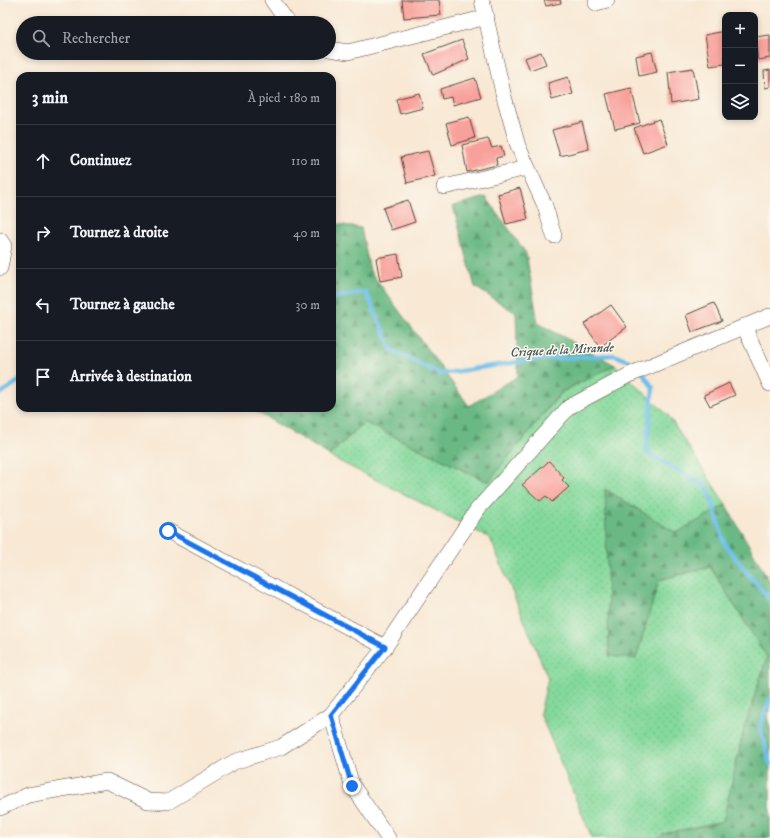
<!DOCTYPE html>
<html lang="fr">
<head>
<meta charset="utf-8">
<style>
	:root { --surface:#171b24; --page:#20242c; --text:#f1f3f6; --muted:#9ea1a6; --line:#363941 }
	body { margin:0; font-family:"IM FELL DW Pica",serif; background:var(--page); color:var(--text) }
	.controls { position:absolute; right:12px; top:12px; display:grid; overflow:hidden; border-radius:8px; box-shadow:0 2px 6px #0003 }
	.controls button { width:36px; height:36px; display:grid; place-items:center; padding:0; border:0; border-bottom:1px solid var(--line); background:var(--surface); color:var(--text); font:20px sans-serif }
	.stop { position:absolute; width:12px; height:12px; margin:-9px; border:3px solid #1a73e8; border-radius:50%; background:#fff }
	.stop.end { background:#1a73e8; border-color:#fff; box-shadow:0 1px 4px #0008 }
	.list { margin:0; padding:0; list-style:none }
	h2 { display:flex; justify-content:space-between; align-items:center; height:52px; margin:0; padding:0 16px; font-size:17px }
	h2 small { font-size:13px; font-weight:400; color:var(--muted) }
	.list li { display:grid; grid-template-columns:26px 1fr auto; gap:12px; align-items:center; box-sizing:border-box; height:72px; padding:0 16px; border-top:1px solid var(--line) }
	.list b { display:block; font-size:15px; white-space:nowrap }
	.list em { font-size:13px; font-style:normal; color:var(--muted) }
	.icon { flex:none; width:22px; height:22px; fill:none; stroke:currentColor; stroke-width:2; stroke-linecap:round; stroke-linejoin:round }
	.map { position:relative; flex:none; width:770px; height:838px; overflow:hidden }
	.search { position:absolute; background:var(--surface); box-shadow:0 2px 6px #0003; left:16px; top:16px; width:320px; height:44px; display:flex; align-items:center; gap:10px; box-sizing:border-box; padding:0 14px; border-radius:22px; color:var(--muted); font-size:15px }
	.panel { position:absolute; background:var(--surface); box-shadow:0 2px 6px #0003; left:16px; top:72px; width:320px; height:340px; border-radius:12px }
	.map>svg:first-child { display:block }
	.grass { fill:url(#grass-dots); stroke:#60825d }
	.forest { fill:url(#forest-firs); stroke:#537251 }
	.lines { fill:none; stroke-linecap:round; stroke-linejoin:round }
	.stream { stroke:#6ebfe9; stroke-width:4.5 }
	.building { fill:#f8a09b }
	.minor-casing { stroke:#574639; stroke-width:16 }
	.minor { stroke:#fff; stroke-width:15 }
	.route { stroke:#1a73e8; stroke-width:5 }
	.labels { text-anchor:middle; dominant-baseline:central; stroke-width:3; stroke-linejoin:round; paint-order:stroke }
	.water-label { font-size:13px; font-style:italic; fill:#4a575b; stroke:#fbf7ec }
</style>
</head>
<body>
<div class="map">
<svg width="770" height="838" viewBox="0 0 770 838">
	<defs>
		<pattern id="grass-dots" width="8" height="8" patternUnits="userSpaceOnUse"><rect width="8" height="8" fill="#84d99c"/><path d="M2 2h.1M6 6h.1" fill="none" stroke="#73ba86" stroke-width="1.8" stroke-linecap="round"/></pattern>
		<pattern id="forest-firs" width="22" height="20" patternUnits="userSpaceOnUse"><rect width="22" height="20" fill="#6bb984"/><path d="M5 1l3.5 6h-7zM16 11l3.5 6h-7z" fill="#59976b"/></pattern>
	</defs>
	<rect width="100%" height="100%" fill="#fbf7ec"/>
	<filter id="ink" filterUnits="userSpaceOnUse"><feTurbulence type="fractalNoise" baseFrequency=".025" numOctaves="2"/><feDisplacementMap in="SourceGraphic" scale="8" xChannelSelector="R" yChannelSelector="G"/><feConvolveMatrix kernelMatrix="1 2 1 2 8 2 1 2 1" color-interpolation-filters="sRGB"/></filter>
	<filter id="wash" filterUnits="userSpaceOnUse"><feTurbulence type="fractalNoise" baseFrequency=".012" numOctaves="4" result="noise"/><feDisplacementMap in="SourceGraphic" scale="16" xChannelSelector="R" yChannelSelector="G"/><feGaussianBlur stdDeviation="0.9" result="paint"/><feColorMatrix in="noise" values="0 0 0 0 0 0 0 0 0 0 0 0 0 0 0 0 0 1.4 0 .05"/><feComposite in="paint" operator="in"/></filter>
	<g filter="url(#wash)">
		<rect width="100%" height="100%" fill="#f8e8d4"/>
		<polygon class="grass" points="615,365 668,415 726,505 676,533 605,489 636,658 659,580 711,567 767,657 744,729 723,821 663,834 659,838 592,838 540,713 548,678 490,538 329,456 364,422 488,482 562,392"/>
		<g class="forest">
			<polygon points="486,197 526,253 538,323 615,365 561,392 488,482 364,422 329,455 251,408 332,408 332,223 361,228 370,271 469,406 518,376 516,313 475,287 453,206"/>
			<polygon points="605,489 676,533 726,505 770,582 770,710 767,717 770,728 770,838 659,838 663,834 723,821 744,729 767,657 710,567 659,580 636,659 609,656"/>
		</g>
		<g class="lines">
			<g class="stream">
				<polyline points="332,298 366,292 392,350 440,374 531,360 614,355 637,364 653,388 646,452 708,488 725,545 770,600"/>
				<polyline points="0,394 20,380"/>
				<polyline points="770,699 760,727 770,764"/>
			</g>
		</g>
		<g id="blocks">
			<g class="building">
				<polygon points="402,0 439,0 441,15 404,18"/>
				<polygon points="544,0 560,0 561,3 546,6"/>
				<polygon points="725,31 725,64 710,66 705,35"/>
				<polygon points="770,35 770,58 758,60 755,37"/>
				<polygon points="462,40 469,59 433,75 424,54"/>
				<polygon points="541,52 546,64 530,70 525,58"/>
				<polygon points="652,52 657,72 639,76 636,56"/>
				<polygon points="693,68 699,99 671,104 668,72"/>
				<polygon points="770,70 770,87 765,88 764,71"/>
				<polygon points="568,77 573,94 552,100 548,83"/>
				<polygon points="475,78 481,97 453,105 451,97 442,99 440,89"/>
				<polygon points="631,88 640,123 615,129 606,94"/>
				<polygon points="419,93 423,108 400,114 396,99"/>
				<polygon points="469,117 475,138 452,145 446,123"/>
				<polygon points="659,119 668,144 643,153 634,128"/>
				<polygon points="582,122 589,149 560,156 552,130"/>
				<polygon points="488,139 492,148 501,146 504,156 496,158 497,165 467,172 462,145"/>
				<polygon points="428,151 435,176 407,183 401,157"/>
				<polygon points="520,188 528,219 506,224 498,194"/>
				<polygon points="408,200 415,222 391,230 383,208"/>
				<polygon points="398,254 402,277 380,281 376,258"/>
				<polygon points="714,303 722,321 692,332 686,315"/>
				<polygon points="611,305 627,327 600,347 584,324"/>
				<polygon points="729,383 735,395 710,406 704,395"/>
				<polygon points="549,461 564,478 562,480 569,487 552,502 546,496 540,501 522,485"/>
			</g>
		</g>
	</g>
	<g filter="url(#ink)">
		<use href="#blocks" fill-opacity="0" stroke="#574639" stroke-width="1"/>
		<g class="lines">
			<g class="minor-casing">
				<g id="minor">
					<polyline points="272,0 288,23"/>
					<polyline points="482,0 503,93 518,146 545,206 554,236"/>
					<polyline points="596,3 607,0"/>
					<polyline points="329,49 348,52 487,17"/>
					<polyline points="444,187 527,168"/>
					<polyline points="0,240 4,246 0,268"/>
					<polyline points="744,326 770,384"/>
					<polyline points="168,531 385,647"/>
					<polyline points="331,715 352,785 388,838"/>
					<polyline points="0,808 28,795 107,781 148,801 168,802 234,762 281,747 331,715 385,647 477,510 569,407 629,375 770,316"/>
				</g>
			</g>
			<use href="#minor" class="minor"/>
		</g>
	</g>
	<g class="lines" filter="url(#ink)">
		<polyline class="route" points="168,531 385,647 331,715 352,786"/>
	</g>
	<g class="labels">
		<g class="water-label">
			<text transform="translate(562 350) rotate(-3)">Crique de la Mirande</text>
		</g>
	</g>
</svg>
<div class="controls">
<button>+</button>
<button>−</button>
<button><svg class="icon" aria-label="layers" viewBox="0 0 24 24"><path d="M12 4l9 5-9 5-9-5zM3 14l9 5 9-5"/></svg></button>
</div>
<div class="stop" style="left:168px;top:531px"></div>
<div class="stop end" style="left:352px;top:786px"></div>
<div class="search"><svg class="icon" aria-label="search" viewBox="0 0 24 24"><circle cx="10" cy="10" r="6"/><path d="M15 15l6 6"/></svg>Rechercher</div>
<section class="panel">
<h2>3 min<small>À pied · 180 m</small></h2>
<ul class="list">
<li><svg class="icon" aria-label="ahead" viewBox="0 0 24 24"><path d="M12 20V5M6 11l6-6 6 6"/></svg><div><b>Continuez</b></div><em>110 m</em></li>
<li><svg class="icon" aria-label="right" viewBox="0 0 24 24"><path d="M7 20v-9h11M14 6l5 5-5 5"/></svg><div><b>Tournez à droite</b></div><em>40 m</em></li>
<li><svg class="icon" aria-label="left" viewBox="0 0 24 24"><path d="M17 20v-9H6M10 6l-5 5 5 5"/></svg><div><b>Tournez à gauche</b></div><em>30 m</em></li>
<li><svg class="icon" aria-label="arrive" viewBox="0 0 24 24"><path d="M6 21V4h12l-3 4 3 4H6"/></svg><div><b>Arrivée à destination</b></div></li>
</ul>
</section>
</div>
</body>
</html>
